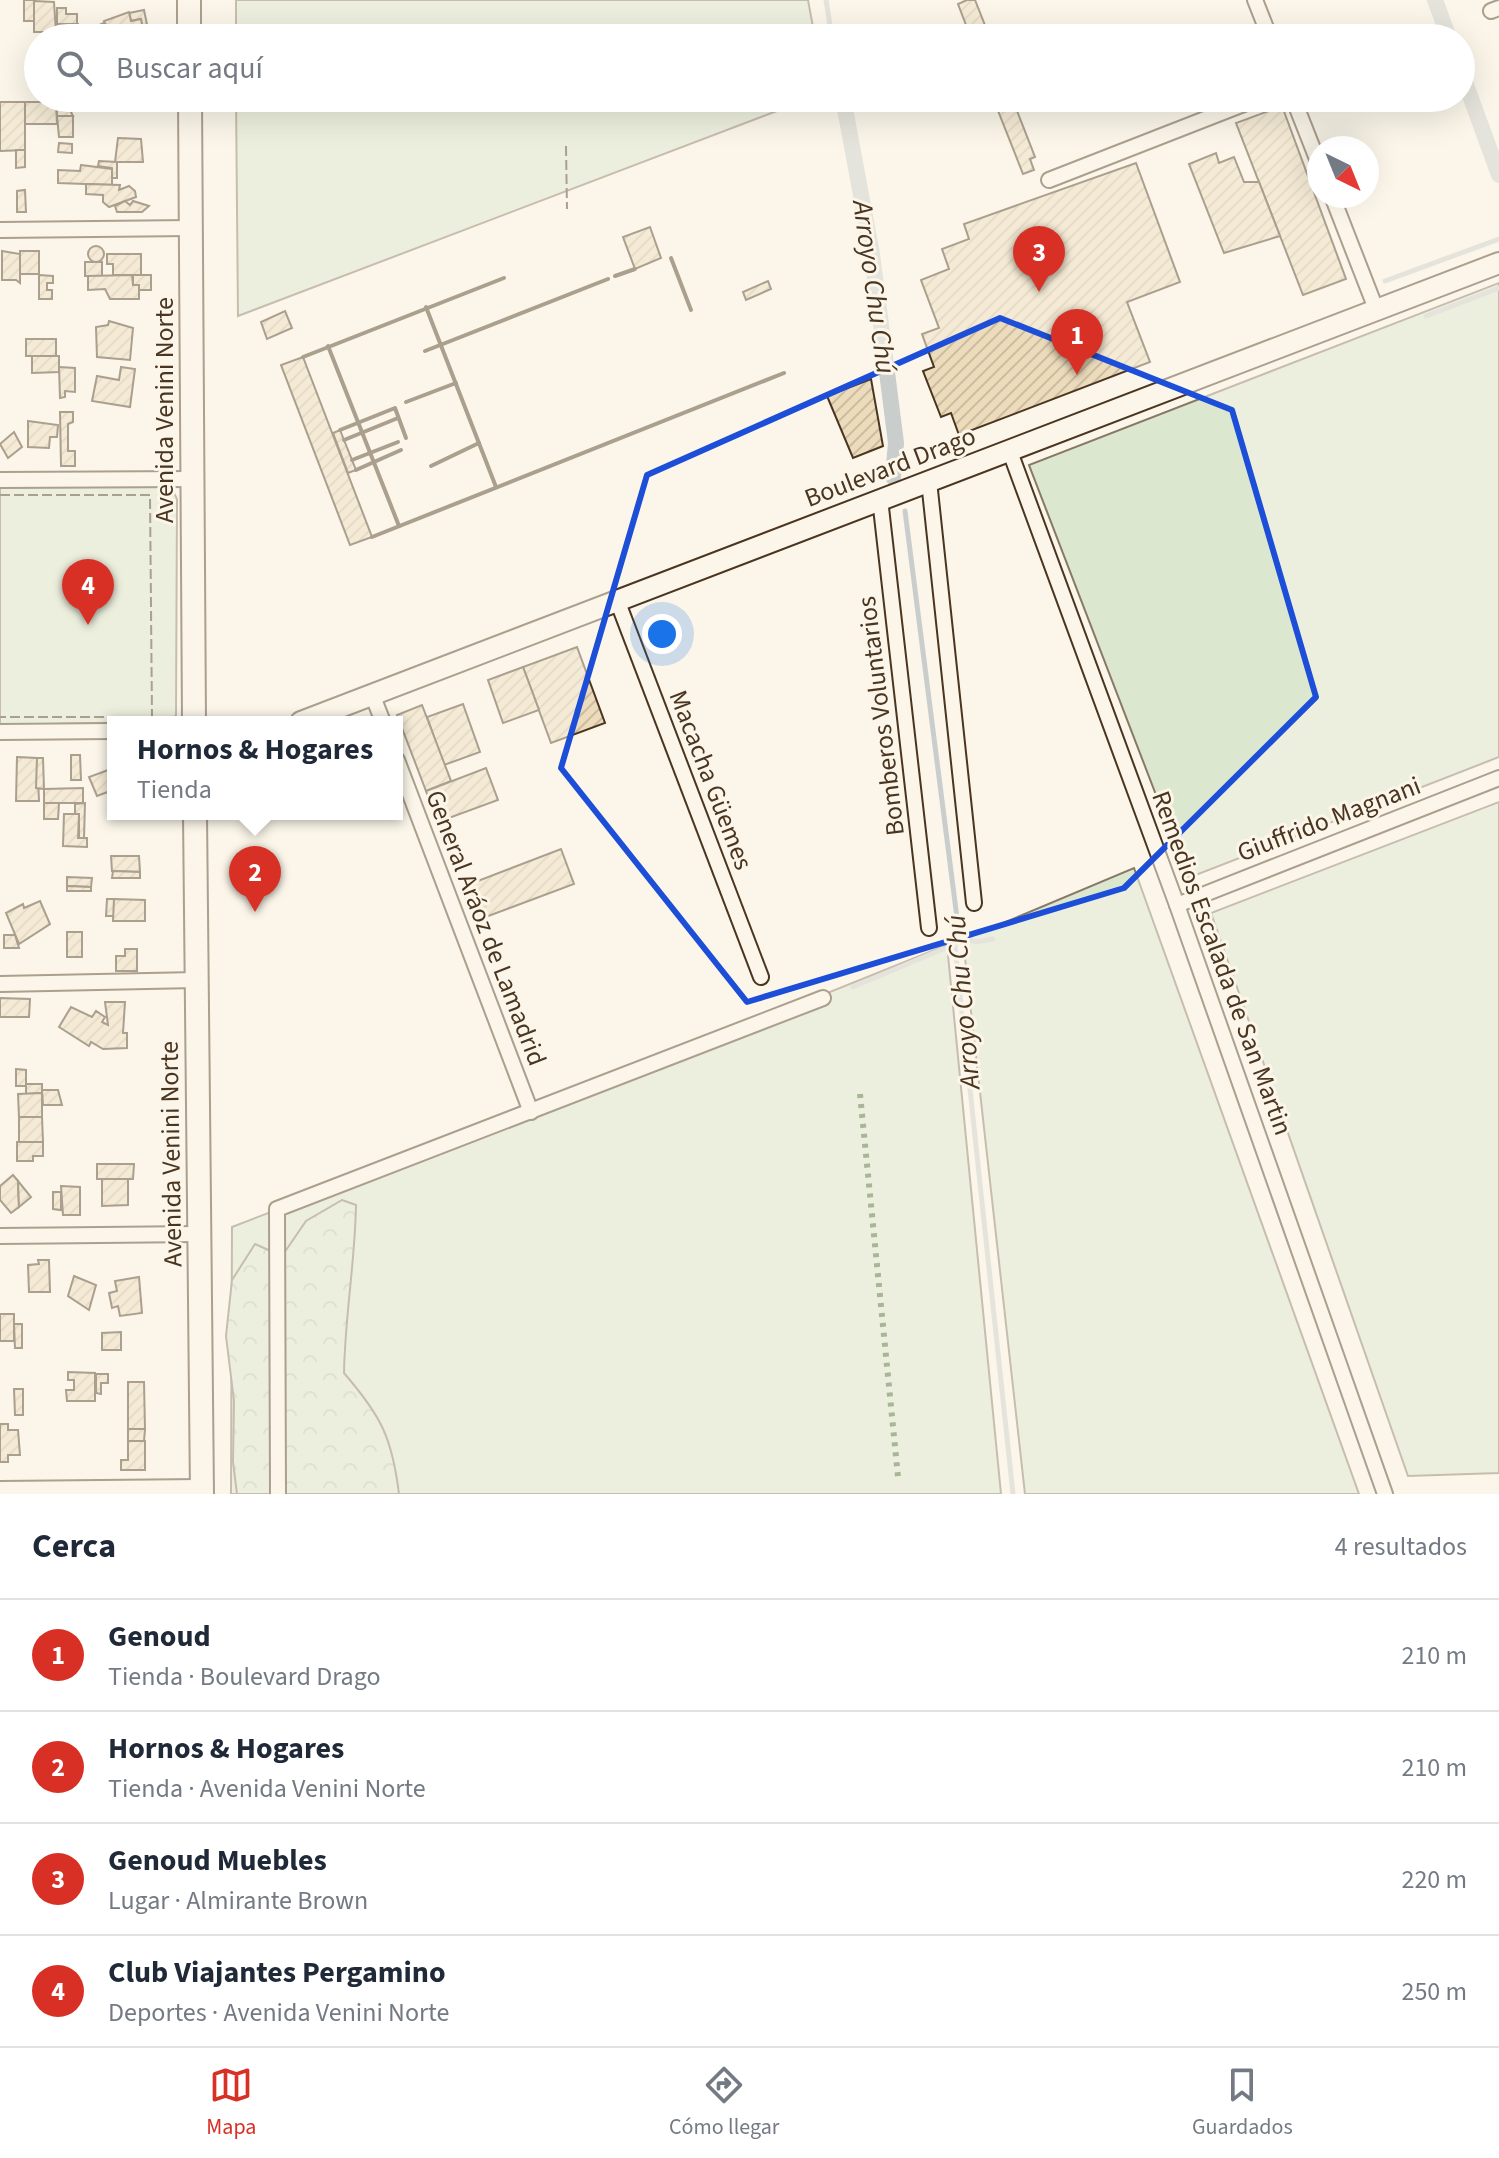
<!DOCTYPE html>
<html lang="es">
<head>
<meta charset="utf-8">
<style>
	:root { --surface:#fff; --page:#f6f6f7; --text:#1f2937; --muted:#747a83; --line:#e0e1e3; --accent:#d93025 }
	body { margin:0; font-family:"Source Sans 3",sans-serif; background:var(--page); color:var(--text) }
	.compass { position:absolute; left:1307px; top:136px; width:72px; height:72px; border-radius:50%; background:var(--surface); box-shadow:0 8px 32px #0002; rotate:137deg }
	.you { position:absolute; left:662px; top:634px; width:28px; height:28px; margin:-20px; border:6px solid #fff; border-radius:50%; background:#1a73e8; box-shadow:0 0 0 12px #1a73e833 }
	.badge { display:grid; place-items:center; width:52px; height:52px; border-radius:50%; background:var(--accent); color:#fff; font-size:26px; font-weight:700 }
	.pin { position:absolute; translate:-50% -66px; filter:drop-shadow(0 2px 4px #0008) }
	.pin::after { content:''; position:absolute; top:42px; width:28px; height:24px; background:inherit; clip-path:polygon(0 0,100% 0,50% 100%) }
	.popup { position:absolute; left:107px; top:716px; width:296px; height:104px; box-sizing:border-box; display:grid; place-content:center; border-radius:0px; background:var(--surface); filter:drop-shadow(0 2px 6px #0005); font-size:26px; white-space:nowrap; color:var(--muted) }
	.popup b { font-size:30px; color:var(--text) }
	.popup::after { content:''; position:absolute; left:50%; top:100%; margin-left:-16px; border:16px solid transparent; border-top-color:var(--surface) }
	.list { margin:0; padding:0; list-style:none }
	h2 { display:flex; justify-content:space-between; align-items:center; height:104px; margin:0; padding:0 32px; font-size:34px }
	h2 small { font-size:26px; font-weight:400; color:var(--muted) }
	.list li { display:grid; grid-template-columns:52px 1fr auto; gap:24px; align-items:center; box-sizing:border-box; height:112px; padding:0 32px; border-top:2px solid var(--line) }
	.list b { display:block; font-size:30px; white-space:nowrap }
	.list p { margin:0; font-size:26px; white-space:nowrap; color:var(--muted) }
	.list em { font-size:26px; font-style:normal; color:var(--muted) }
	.icon { flex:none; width:44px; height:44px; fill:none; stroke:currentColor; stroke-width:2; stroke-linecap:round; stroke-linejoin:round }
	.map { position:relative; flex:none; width:1499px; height:1494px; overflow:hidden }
	.search { position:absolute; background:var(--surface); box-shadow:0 8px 32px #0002; left:24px; right:24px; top:24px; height:88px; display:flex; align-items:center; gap:20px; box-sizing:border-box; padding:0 28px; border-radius:44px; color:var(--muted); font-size:30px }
	.sheet { height:552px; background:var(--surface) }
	nav { display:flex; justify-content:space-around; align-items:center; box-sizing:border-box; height:112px; border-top:2px solid var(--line); background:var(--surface); font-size:22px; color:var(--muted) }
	nav a { display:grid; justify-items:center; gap:4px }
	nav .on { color:var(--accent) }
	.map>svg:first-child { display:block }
	.grass { fill:#dce7d0; stroke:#887966; stroke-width:2 }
	.forest { fill:url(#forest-crowns); stroke:#887966; stroke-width:2 }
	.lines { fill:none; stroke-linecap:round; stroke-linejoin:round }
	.stream { stroke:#c9cecd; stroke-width:5 }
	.canal { stroke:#c9cecd; stroke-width:16 }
	.building { fill:url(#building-hatch); stroke:#4a3520; stroke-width:2 }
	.minor-casing { stroke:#4a3520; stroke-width:18 }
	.secondary-casing { stroke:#4a3520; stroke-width:24 }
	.trunk-casing { stroke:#4a3520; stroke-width:26 }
	.minor { stroke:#fbf6e9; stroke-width:14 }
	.secondary { stroke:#fbf6e9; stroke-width:20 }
	.trunk { stroke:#fbf6e9; stroke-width:22 }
	.hedge { stroke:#436837; stroke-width:6; stroke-dasharray:4 6; stroke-linecap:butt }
	.fence { stroke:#4a3520; stroke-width:2; stroke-dasharray:10 4; stroke-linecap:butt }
	.wall { stroke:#4a3520; stroke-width:4 }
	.marked { fill:none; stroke:#1d4ed8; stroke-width:6; stroke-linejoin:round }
	.labels { text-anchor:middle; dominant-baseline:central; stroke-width:6; stroke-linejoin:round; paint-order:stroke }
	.street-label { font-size:26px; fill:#4a3520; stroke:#fbf6e9 }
	.water-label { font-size:28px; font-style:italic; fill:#4a3520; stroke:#fbf6e9 }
</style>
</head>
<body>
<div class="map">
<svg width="1499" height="1494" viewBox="0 0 1499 1494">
	<defs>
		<pattern id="forest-crowns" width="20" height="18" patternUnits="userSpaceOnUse" patternTransform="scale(2)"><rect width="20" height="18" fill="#dce7d0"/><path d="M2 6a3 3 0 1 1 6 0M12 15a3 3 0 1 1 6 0" fill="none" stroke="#bec7b2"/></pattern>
		<pattern id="building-hatch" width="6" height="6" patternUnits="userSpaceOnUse" patternTransform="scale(2)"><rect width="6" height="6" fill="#ecdcbc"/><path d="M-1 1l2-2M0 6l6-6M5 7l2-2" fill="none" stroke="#ccbda1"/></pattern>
	</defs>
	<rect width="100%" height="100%" fill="#fbf6e9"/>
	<g class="grass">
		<polygon points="236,0 808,0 815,38 236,38"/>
		<polygon points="236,98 811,98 238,316"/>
		<polygon points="1499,283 1499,757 1188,878 1029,465"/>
		<polygon points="162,486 172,489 177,499 176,715 169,722 0,725 0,487"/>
		<polygon points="1499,802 1499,1473 1408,1476 1211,913"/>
		<polygon points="1134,868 1359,1494 1025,1494 963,940"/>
		<polygon points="947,945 1001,1494 231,1494 232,1227 531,1112"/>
	</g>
	<path class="forest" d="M342,1200L356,1205C355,1263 345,1315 344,1373C381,1416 392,1437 399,1494H237L233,1462L234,1401L226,1336L232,1280L255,1244L282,1256L306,1221Z"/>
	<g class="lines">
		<g class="stream">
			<polyline points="826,0 832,38"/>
			<polyline points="1385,281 1499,239"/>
			<polyline points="1426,316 1499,288"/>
			<polyline points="905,511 957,918 955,948 1013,1494"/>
			<polyline points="955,936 976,942 993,939"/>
			<polyline points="853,987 943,949 955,948"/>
		</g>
		<g class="canal">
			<polyline points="1435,0 1449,38"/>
			<polyline points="1461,71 1499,175"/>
			<polyline points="843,98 872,254 896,443 893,477"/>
		</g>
	</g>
	<g class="building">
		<polygon points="24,0 35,0 34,21 24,21"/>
		<polygon points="967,0 975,0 990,38 971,38 958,4"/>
		<polygon points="34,1 54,2 56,32 34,32"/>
		<polygon points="57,8 66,8 66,14 77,14 77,24 57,24"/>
		<polygon points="144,10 149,34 144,36 141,19 131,21 129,13"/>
		<polygon points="129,12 131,21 141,19 144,36 111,38 104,21"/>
		<polygon points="104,23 108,26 111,38 102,38 99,25"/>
		<polygon points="57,24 78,24 77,38 56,38"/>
		<polygon points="993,98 1012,98 1035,157 1030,159 1034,170 1023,174"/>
		<polygon points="0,102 25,102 25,150 0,151"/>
		<polygon points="25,102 56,102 57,124 25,124"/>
		<polygon points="67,104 73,116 57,116 57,105"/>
		<polygon points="1282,106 1346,279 1303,295 1236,123"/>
		<polygon points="57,116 73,116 73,137 59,137"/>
		<polygon points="118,138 141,139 143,162 115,162"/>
		<polygon points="59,143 72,144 72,153 58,152"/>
		<polygon points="16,150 25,150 25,167 16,168"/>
		<polygon points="1216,153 1219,163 1234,157 1244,182 1259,182 1280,236 1224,253 1189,164"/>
		<polygon points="99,161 117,162 117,178 112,178 112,168 98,166"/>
		<polygon points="1136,163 1180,282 1127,302 1150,362 959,435 951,413 941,417 923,371 934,367 922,334 939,328 921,280 949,269 942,249 969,239 964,224"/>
		<polygon points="81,165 112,169 112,185 58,183 58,170 80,171"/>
		<polygon points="86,184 120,185 119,190 129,186 135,191 136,197 109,207 103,202 103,195 86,194"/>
		<polygon points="25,190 26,212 17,212 17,191"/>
		<polygon points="125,201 130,205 133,201 149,206 142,212 117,212 115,206"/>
		<polygon points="650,227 661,258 635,269 623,237"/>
		<circle cx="96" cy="254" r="8"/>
		<polygon points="2,251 20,254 20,283 16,280 2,280"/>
		<rect x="20" y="251" width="19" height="23"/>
		<polygon points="107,254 141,254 141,275 113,275 113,264 107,264"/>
		<rect x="85" y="262" width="17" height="14"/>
		<polygon points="39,275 53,276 53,283 47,283 47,290 52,290 52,299 39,299"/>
		<polygon points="132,275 133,285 139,285 139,299 110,299 105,289 88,290 88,276"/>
		<polygon points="133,275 151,275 151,290 139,290 139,285 133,285"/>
		<polygon points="768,281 771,289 746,300 743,292"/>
		<polygon points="285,311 292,328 267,339 261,322"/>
		<polygon points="109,321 133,328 130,360 97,357 96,327 108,325"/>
		<rect x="26" y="339" width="30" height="17"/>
		<polygon points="32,356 59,356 59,372 32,373"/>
		<polygon points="303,357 372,537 350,545 281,365"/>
		<polygon points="59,367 75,368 75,392 65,391 65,397 60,398"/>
		<polygon points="121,367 135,369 130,407 92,401 97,376 119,380"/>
		<polygon points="871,379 883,446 853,458 827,396"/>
		<polygon points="60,412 73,412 73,422 68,424 68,451 75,451 75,466 61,466"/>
		<polygon points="28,421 58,425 57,437 50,437 49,448 28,447"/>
		<polygon points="340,430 356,470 348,473 333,433"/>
		<polygon points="14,432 22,447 8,458 0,444"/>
		<polygon points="577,647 605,723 551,743 523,667"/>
		<polygon points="523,667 539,710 503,723 488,680"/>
		<polygon points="463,704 480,752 444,765 427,717"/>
		<polygon points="422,705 451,781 426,791 397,715"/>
		<polygon points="71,755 80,755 81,780 71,780"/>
		<polygon points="17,757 37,758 39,801 16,801"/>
		<polygon points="37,758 43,758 44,789 36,788"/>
		<polygon points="486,768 498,800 438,822 426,791"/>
		<polygon points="111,769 113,790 97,796 89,777"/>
		<polygon points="83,788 83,803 44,803 44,789"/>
		<polygon points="44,803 59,803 58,819 44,819"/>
		<polygon points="85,803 84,838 79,838 79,814 75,814 75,804"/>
		<polygon points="64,814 79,814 78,838 87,838 87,847 63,846"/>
		<polygon points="561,849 574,884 475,921 462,887"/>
		<polygon points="111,856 139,856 140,872 112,871"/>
		<polygon points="113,871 140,872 140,878 112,878"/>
		<polygon points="67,877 92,878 91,887 67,886"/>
		<polygon points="67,886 91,887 91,891 67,891"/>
		<polygon points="107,899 114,899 114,916 106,916"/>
		<polygon points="114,899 145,900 145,921 113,921"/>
		<polygon points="40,901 50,924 19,944 6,913 23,904 24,908"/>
		<rect x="67" y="932" width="15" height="25"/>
		<polygon points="4,935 15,935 19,948 4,948"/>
		<polygon points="125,949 137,949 137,971 116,971 116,956 125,956"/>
		<polygon points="0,998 30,999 29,1017 0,1017"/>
		<polygon points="105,1002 125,1002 123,1033 127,1033 127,1048 103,1049 91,1042 89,1046 59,1027 71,1007 92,1017 96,1011 105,1017 102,1022 108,1025"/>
		<polygon points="16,1069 26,1070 26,1086 16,1086"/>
		<polygon points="26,1084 42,1084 42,1093 26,1094"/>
		<polygon points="42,1090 58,1090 62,1105 43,1105"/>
		<polygon points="42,1093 42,1117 19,1117 18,1094"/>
		<polygon points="19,1117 42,1117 43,1142 19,1142"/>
		<polygon points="17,1142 43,1142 43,1156 33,1156 33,1161 17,1161"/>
		<polygon points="97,1164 134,1164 133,1179 97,1179"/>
		<polygon points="13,1175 18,1181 19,1207 11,1213 0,1200 0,1186"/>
		<polygon points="102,1179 128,1179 128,1205 102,1206"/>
		<polygon points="18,1181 31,1197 19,1207"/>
		<polygon points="61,1186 80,1187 80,1215 63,1215"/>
		<polygon points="53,1192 61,1192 61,1210 53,1209"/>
		<polygon points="38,1260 49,1260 50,1292 29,1292 28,1265 39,1264"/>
		<polygon points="74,1276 96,1285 89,1310 68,1296"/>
		<polygon points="139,1277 142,1313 120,1316 118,1306 112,1308 109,1293 117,1291 115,1281"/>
		<rect x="0" y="1314" width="14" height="27"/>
		<polygon points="14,1324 22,1324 22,1348 15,1348"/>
		<polygon points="121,1332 121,1350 102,1350 102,1333"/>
		<polygon points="68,1372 95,1373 95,1401 67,1401 66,1390 74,1390 74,1380 68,1380"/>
		<polygon points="96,1374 108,1374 108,1383 101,1383 101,1394 96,1393"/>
		<polygon points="128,1382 144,1382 145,1429 128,1429"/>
		<polygon points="14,1389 23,1389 23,1415 15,1415"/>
		<polygon points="0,1424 8,1424 8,1430 18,1430 20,1455 8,1455 8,1462 0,1462"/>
		<polygon points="128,1429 145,1429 144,1441 128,1441"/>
		<polygon points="128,1441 145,1441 145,1470 121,1470 121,1460 128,1460"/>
	</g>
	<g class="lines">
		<g class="minor-casing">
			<g id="minor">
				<polyline points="1255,0 1270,38"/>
				<polyline points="1491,11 1499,8"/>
				<polyline points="1293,98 1319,164"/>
				<polyline points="1049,180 1259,98"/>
				<polyline points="1332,196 1376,309"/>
				<polyline points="0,230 191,228"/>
				<polyline points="1009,449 1177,905 1385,1494"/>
				<polyline points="0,480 193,479"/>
				<polyline points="929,481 974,903"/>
				<polyline points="880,499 929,928"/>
				<polyline points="617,600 761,977"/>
				<polyline points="372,694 383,722"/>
				<polyline points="0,732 113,731"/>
				<polyline points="397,760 531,1112"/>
				<polyline points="1177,905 1499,778"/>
				<polyline points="0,984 197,980"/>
				<polyline points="0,1236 199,1234"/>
				<polyline points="0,1489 202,1487"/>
				<polyline points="278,1494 277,1209 823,998"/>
			</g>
		</g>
		<g class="secondary-casing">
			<polyline id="secondary" points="301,722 1499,263"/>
		</g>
		<g class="trunk-casing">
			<g id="trunk">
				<polyline points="189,0 189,38"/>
				<polyline points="190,98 194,722"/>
				<polyline points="195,814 202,1494"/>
			</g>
		</g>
		<use href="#minor" class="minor"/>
		<use href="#secondary" class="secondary"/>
		<use href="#trunk" class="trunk"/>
		<polyline class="hedge" points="860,1094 898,1477"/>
		<g class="fence">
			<polyline points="566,146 567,209"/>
			<polyline points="0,495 150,495 152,717 0,717"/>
		</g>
		<g class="wall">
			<polyline points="671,258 691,310"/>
			<polyline points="615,276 635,269"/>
			<polyline points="426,307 496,487"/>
			<polyline points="328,346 399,526"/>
			<polyline points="425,351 608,279"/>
			<polyline points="303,357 504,278"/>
			<polyline points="406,402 456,383"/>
			<polyline points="340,430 395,408 406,438"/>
			<polyline points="344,440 398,418"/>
			<polyline points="352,460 398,442"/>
			<polyline points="431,466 479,443"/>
			<polyline points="356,470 401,450"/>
			<polyline points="372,537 784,373"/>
		</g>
	</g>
	<path d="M0 0H1499V1494H0ZM1000,318L1232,410L1316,697L1124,888L747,1002L561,768L647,475Z" fill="#fbf6e9" fill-opacity=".55" fill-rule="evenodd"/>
	<path class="marked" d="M1000,318L1232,410L1316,697L1124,888L747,1002L561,768L647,475Z"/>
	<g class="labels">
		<g class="street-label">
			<text transform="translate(164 410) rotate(-90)">Avenida Venini Norte</text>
			<text transform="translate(890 467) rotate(-21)">Boulevard Drago</text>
			<text transform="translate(881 716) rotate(-97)">Bomberos Voluntarios</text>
			<text transform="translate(711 780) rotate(69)">Macacha Güemes</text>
			<text transform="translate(1329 819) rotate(-21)">Giuffrido Magnani</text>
			<text transform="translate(486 928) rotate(69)">General Aráoz de Lamadrid</text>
			<text transform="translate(1222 963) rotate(70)">Remedios Escalada de San Martin</text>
			<text transform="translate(171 1154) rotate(-91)">Avenida Venini Norte</text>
		</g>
		<g class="water-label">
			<text transform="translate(874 287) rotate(82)">Arroyo Chu Chú</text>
			<text transform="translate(963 1002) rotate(-95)">Arroyo Chu Chú</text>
		</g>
	</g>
</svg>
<svg class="compass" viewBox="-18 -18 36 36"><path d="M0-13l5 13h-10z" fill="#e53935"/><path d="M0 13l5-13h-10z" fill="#747a83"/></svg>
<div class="you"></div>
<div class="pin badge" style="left:1077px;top:375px">1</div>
<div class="pin badge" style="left:255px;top:912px">2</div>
<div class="popup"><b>Hornos &amp; Hogares</b>Tienda</div>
<div class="pin badge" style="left:1039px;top:292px">3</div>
<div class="pin badge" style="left:88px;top:625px">4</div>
<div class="search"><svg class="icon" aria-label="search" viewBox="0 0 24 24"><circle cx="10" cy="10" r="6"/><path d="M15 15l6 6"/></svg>Buscar aquí</div>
</div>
<section class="sheet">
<h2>Cerca<small>4 resultados</small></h2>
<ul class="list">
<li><span class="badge">1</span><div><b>Genoud</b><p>Tienda · Boulevard Drago</p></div><em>210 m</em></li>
<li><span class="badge">2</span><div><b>Hornos &amp; Hogares</b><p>Tienda · Avenida Venini Norte</p></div><em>210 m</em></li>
<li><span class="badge">3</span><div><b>Genoud Muebles</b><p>Lugar · Almirante Brown</p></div><em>220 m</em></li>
<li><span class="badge">4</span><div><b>Club Viajantes Pergamino</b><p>Deportes · Avenida Venini Norte</p></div><em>250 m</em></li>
</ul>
</section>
<nav>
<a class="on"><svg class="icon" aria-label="map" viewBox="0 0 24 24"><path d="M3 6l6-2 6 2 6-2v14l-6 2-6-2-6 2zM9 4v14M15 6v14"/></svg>Mapa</a>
<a><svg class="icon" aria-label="directions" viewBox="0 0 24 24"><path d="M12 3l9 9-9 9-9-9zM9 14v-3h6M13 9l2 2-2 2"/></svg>Cómo llegar</a>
<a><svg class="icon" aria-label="saved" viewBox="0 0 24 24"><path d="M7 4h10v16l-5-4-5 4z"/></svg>Guardados</a>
</nav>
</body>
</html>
